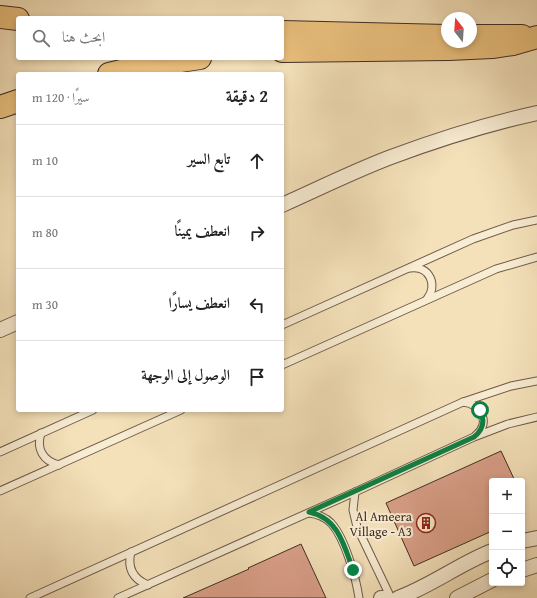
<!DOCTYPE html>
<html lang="ar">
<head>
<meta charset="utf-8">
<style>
	:root { --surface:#fff; --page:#f2f2f2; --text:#222; --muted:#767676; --line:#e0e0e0 }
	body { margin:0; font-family:"Gentium Book Plus",Amiri,serif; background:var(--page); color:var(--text); direction:rtl }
	.controls { position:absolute; right:12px; bottom:12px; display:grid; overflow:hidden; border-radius:4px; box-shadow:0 2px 6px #0003 }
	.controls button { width:36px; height:36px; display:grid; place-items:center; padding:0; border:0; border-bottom:1px solid var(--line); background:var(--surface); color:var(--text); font:20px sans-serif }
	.compass { position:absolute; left:441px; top:12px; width:36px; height:36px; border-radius:50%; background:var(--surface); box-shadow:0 2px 6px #0003; rotate:343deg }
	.stop { position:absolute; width:12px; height:12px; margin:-9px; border:3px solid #0b8043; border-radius:50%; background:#fff }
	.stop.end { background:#0b8043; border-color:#fff; box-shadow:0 1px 4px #0008 }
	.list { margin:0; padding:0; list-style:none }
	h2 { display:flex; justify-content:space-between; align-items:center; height:52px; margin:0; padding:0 16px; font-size:17px }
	h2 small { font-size:13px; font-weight:400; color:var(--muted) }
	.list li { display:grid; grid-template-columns:26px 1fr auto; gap:12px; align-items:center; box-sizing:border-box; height:72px; padding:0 16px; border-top:1px solid var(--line) }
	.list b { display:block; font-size:15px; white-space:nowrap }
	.list em { font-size:13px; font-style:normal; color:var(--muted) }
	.icon { flex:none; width:22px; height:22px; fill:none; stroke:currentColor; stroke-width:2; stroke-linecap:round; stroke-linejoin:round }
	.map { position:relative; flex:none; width:537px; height:598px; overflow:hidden; direction:ltr }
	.search { position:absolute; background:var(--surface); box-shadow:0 2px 6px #0003; left:16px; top:16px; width:268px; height:44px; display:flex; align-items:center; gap:10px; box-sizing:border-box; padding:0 14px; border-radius:4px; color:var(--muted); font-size:15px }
	.panel { position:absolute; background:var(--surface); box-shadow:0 2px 6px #0003; left:16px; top:72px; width:268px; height:340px; border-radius:4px; direction:rtl }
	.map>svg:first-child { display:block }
	.building { fill:#d99f88; stroke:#402e24 }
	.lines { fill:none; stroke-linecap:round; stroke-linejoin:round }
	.lane-casing { stroke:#6d5b4a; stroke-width:9 }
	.street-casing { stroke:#6d5b4a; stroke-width:16 }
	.primary-casing { stroke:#402e24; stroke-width:24 }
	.highway-casing { stroke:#402e24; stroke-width:24 }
	.lane { stroke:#f8ecd2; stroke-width:7 }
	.street { stroke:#f8ecd2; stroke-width:14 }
	.primary { stroke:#eac07d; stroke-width:22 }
	.highway { stroke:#eac07d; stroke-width:22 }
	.route { stroke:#0b8043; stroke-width:5 }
	.labels { text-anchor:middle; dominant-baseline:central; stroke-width:4; stroke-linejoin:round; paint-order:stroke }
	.poi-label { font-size:13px; fill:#402e24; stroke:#f8ecd2; text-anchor:end }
</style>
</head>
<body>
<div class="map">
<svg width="537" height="598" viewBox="0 0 537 598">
	<rect width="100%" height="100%" fill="#f4e1ba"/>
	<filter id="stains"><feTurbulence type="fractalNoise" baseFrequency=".005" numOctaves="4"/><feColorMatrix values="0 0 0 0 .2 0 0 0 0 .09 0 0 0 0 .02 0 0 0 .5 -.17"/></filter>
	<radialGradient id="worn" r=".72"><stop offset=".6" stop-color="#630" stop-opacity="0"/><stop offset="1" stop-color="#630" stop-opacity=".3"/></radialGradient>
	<g class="building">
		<polygon points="501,451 515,481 492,481 492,531 414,566 386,503"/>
		<polygon points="301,544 326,598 183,598 249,569 248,568"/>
	</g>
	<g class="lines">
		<g class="lane-casing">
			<g id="lane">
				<path d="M410,268C430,265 438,286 427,299"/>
				<polyline points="282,325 473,239 513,225 537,220"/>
				<polyline points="282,365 496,269 537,257"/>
				<path d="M463,402C481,404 491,423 476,435"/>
				<path d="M41,433C36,449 43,461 59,465"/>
				<polyline points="0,452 93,410"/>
				<polyline points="0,491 181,410"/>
				<polyline points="355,492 353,510 357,527 391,598"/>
				<path d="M309,513C317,514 325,517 331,523C345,538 356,578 359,598"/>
				<path d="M131,552C127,568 133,579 148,585"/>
				<polyline points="30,598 463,402 511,386 537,381"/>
				<polyline points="118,598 355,492 474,437 508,424 537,417"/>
			</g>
		</g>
		<g class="street-casing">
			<g id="street">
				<path d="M282,205C318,189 354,171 391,157C439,139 487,124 537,113"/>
				<polyline points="0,330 18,322"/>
				<polyline points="522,541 537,538"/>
				<polyline points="522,570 537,565"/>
				<polyline points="381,598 385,598"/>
				<path d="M398,598C431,586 459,564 492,551"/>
				<polyline points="457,598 492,580"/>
			</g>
		</g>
		<g class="primary-casing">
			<g id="primary">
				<polyline points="0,17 18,19"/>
				<polyline points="282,32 447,36"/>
				<polyline points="471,36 522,36"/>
			</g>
		</g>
		<g class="highway-casing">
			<g id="highway">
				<polyline points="282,51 449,49 492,47 513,44 537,37"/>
				<polyline points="109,74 134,68 200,58"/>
				<polyline points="0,107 18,101"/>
			</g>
		</g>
		<use href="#lane" class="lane"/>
		<use href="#street" class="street"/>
		<use href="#primary" class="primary"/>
		<use href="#highway" class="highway"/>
	</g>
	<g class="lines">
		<path class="route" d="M353,570C344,545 338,518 309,512L474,437C484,429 485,420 480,410"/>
	</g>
	<defs>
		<g id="building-ring" transform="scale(1)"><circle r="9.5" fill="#f8ecd2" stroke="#8f2418" stroke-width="1.5"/><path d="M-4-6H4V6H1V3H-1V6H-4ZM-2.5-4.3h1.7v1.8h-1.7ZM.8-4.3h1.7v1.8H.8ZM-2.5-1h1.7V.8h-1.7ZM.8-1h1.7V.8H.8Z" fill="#8f2418"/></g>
	</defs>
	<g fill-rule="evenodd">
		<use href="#building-ring" x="426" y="523"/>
	</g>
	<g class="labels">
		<g class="poi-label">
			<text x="412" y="516">Al Ameera<tspan x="412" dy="15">Village - A3</tspan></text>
		</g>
	</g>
	<rect width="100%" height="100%" filter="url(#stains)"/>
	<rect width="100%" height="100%" fill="url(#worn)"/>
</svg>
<div class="controls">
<button>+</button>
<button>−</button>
<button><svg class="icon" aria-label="locate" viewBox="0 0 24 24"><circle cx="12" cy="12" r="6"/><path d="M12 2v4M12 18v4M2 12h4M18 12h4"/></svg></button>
</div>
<svg class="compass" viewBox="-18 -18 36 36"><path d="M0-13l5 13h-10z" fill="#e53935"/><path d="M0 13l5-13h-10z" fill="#767676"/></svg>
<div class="stop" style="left:480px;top:410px"></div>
<div class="stop end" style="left:353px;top:570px"></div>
<div class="search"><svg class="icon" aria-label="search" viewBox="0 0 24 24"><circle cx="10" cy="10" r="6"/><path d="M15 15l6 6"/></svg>ابحث هنا</div>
<section class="panel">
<h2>2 دقيقة<small>سيرًا · 120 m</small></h2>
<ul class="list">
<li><svg class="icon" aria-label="ahead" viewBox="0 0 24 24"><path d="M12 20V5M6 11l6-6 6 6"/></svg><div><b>تابع السير</b></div><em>10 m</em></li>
<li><svg class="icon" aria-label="right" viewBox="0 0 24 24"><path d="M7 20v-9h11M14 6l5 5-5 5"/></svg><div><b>انعطف يمينًا</b></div><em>80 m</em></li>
<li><svg class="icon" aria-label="left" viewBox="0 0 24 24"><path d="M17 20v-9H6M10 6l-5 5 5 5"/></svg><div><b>انعطف يسارًا</b></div><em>30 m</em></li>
<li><svg class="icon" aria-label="arrive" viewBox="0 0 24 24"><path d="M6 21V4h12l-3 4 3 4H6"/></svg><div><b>الوصول إلى الوجهة</b></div></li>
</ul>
</section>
</div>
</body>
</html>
